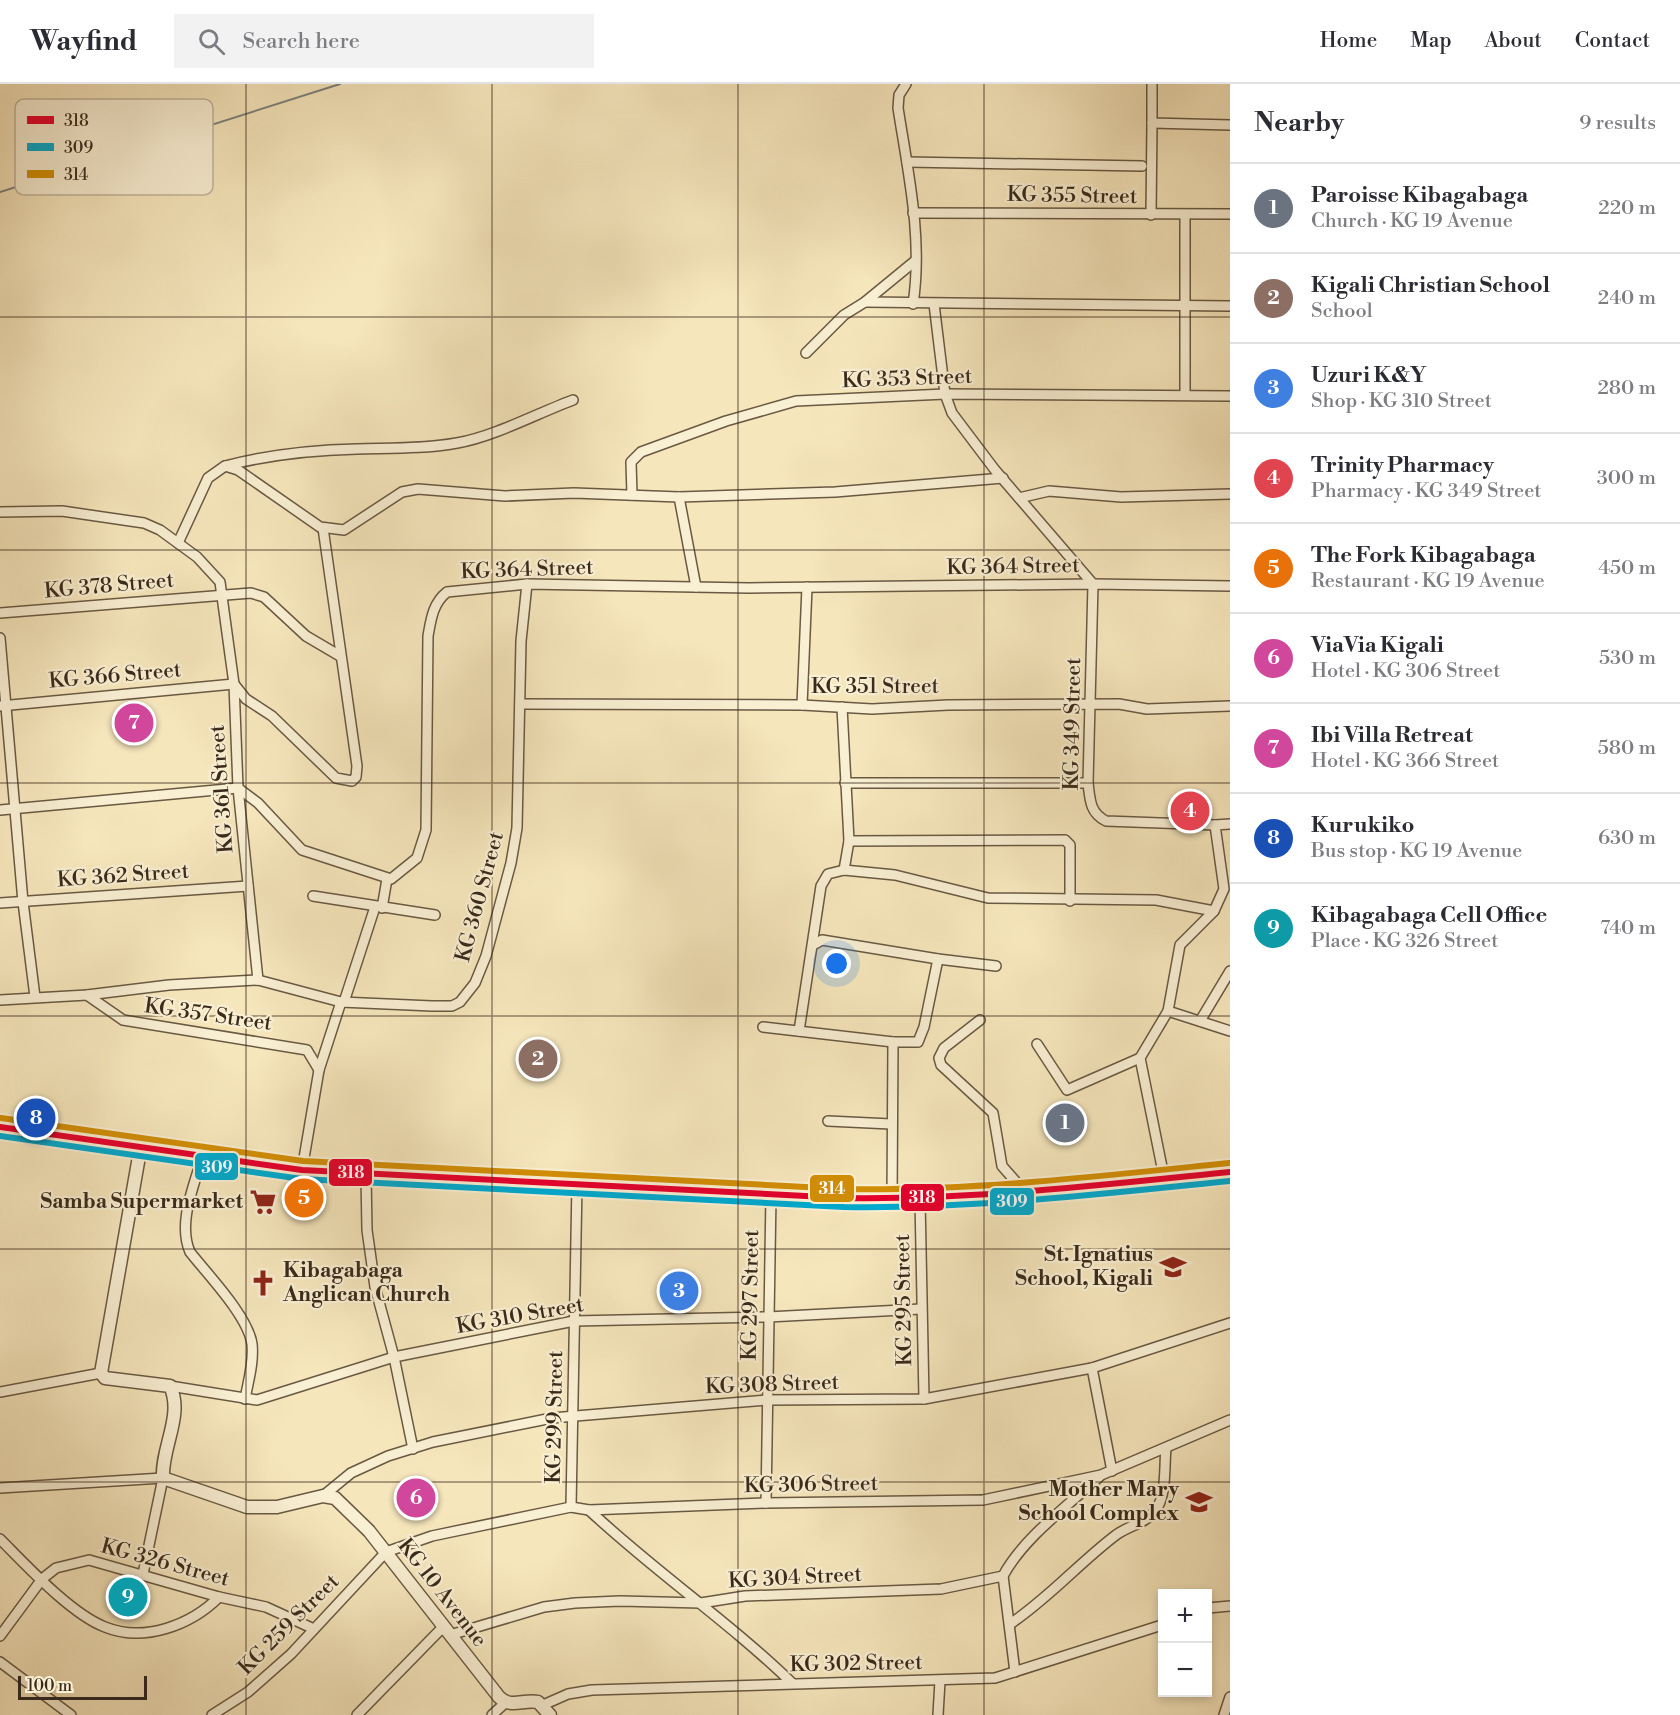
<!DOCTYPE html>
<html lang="en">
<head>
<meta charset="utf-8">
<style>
	:root { --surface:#fff; --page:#f2f2f3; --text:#2b2b33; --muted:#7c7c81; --line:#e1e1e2; --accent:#7c3aed }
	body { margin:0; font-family:"Libre Bodoni",serif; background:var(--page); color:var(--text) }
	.controls { position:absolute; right:18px; bottom:18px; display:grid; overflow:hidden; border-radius:0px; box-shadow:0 3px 9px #0003 }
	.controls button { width:54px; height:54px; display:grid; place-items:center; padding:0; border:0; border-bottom:2px solid var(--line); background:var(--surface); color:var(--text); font:30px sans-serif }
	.scale { position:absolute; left:18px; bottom:15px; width:129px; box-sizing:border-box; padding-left:6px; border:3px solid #3a2a1b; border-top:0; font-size:16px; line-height:21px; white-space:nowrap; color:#3a2a1b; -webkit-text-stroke:4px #f9efd3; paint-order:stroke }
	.you { position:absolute; left:837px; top:880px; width:21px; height:21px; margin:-15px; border:4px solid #fff; border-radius:50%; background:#1a73e8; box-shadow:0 0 0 9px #1a73e833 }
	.badge { display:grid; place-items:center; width:39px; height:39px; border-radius:50%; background:var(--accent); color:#fff; font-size:20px; font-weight:700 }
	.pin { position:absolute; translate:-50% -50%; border:3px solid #fff; box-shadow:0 2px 6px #0006 }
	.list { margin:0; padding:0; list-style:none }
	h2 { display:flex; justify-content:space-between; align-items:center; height:78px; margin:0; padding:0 24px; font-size:26px }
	h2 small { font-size:20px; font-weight:400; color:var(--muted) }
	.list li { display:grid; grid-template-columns:39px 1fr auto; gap:18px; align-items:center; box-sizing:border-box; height:90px; padding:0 24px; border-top:2px solid var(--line) }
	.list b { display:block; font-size:22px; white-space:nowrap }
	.list p { margin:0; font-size:20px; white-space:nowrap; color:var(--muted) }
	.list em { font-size:20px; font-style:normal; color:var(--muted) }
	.icon { flex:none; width:33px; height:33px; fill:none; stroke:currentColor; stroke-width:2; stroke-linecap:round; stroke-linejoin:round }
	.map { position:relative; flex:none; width:1230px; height:1631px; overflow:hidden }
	header { display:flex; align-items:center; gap:36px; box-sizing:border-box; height:84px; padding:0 30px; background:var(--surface); border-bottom:2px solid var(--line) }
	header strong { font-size:28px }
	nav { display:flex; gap:33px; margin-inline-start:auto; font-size:21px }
	.search { width:420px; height:54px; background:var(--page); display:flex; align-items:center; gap:15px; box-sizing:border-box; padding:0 21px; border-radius:0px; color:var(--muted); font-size:22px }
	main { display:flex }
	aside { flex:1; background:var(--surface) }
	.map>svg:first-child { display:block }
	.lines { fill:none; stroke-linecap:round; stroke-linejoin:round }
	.stream { stroke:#79827c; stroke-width:2 }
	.minor-casing { stroke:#695943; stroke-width:12 }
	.tertiary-casing { stroke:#695943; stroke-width:15 }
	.secondary-casing { stroke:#3a2a1b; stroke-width:16 }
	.minor { stroke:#f9efd3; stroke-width:9 }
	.tertiary { stroke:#f9efd3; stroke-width:12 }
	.secondary { stroke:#f9efd3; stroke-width:14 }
	.bus-1-casing { stroke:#f9efd3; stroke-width:10 }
	.bus-2-casing { stroke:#f9efd3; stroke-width:10 }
	.bus-3-casing { stroke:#f9efd3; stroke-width:10 }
	.bus-1 { stroke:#e4002b; stroke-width:6 }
	.bus-2 { stroke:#00a9ce; stroke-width:6 }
	.bus-3 { stroke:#d18d05; stroke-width:6 }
	.grid { fill:none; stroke:#3a2a1b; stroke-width:1.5; stroke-opacity:0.55 }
	.labels { text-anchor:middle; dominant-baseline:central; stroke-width:4.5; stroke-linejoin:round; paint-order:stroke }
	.street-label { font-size:21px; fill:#3a2a1b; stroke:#f9efd3 }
	.poi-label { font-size:21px; font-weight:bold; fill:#3a2a1b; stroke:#f9efd3; text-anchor:end }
	.key { fill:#f9efd3; stroke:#c0b49c; stroke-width:1.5 }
	.key-label { font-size:16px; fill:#3a2a1b }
	.line-badge { stroke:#f9efd3; stroke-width:2 }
	.badge-label { font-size:16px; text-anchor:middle; font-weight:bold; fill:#fff }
</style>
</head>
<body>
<header>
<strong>Wayfind</strong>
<div class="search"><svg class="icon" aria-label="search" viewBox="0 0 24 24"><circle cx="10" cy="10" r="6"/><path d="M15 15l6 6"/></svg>Search here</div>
<nav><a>Home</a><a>Map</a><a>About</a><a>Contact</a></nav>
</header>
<main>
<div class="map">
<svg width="1230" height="1631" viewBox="0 0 1230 1631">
	<rect width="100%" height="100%" fill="#f6e6bc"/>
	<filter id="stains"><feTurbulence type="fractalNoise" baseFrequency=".00333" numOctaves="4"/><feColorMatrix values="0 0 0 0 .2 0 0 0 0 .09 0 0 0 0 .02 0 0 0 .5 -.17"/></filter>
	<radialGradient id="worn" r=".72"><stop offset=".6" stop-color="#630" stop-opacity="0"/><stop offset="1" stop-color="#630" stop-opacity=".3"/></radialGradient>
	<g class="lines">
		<polyline class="stream" points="0,108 340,0"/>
		<g class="minor-casing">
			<g id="minor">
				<path d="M906,0L899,11L898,24C908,88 923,155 913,220"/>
				<polyline points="1152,0 1152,39 1230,41"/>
				<polyline points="907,78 1142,82"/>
				<polyline points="913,129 1230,130"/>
				<polyline points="1151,131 1152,39"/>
				<polyline points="1185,131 1185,311"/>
				<polyline points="865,218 1230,222"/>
				<path d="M934,220L945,310L952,329L995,386L1093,500L1088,699C1090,716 1090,729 1106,737L1215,741"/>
				<polyline points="806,269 844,231 865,218 915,177"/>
				<path d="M225,382C267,371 313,366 357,365C390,364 424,365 457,359C493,353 538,329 573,316"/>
				<polyline points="632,411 631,378 641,368 726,337 796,317 945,310 1230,312"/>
				<polyline points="679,413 696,503"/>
				<polyline points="1019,414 1049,407 1121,413 1230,410"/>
				<polyline points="0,428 62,427 144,439 160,446 197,473 220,498 234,600 238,704 258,896"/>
				<polyline points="178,459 208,394 225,382 238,386 320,443 344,446 402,408 418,405 505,412 574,409 679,413 835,408 1003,394"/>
				<polyline points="0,529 251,509 264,513 306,552 340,572"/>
				<polyline points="0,554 23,818 35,913"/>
				<polyline points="520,620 802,621 872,625 948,621 1119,620 1147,625 1230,622"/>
				<polyline points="802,621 807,503"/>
				<polyline points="0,622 234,600 246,615 272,632 336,694 352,697 356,693 357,682 323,444"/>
				<polyline points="842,623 849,757 844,786"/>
				<polyline points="845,699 1088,699"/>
				<path d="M0,726L238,704L258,719L302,766L391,795L417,774L426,746L428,552C431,535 433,519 447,508L527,500L749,504L1093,500L1230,502"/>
				<polyline points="849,757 1065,756 1070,761 1070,817"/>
				<polyline points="313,812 435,831"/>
				<polyline points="0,819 248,802"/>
				<polyline points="382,824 387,795"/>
				<polyline points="813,861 822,856 938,875 996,882"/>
				<polyline points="87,911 123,936 307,966 319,986"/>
				<polyline points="0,916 87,911 169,901 258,896 341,918 432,922 452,922 460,918 475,899 486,872 511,779 517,744 521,557 527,500"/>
				<polyline points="344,918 375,823"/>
				<polyline points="1168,927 1230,947"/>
				<polyline points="980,936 944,964 939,974 941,981 993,1029 1002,1082 1025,1108"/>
				<polyline points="1200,937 1230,887"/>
				<polyline points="763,943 893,958 918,958 924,943 938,875"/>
				<polyline points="799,947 821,802 828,790 844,786 895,791 988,814 1156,816 1214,827"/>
				<polyline points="1037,960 1067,1006 1140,974"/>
				<polyline points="828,1037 891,1040"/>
				<path d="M203,1070C195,1100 177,1138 190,1168C208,1191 248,1232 252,1260C254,1279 248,1298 245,1315"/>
				<polyline points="302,1086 319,986 341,918"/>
				<polyline points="366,1091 367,1146 375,1203 394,1273 413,1365"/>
				<polyline points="1164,1093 1140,974 1168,927 1180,861 1214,827 1224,805 1215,741 1230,740"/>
				<polyline points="892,1115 893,958"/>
				<polyline points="920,1115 924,1315"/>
				<polyline points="1092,1284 1112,1387"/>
				<polyline points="170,1302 257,1316 394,1273 574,1237 768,1233 921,1225"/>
				<polyline points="0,1308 101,1289"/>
				<polyline points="0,1404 163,1394 143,1490"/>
				<polyline points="323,1412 351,1389 388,1372 433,1358 552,1334 767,1316 924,1315 1092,1284 1230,1239"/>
				<polyline points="766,1419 771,1111"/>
				<polyline points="571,1423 577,1100"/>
				<path d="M589,1426C654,1487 728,1537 792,1599"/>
				<path d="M0,1455C26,1481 71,1530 105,1543C144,1559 191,1541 219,1513"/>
				<polyline points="1003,1492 1015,1588"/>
				<polyline points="1208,1524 1230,1522"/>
				<path d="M1010,1540C1049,1514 1079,1479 1116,1451C1128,1442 1146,1439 1155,1427C1167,1412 1164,1383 1166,1364"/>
				<path d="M450,1551L544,1523L575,1519L620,1517L701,1519L745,1512L941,1505L1003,1492C1024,1453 1068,1422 1100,1392"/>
				<polyline points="0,1552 42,1495 56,1484 89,1476 219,1513 266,1523 314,1545"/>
				<polyline points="0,1578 71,1631"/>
				<polyline points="543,1621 568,1610 592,1606 995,1594 1162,1541"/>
				<polyline points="212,1631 248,1608 291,1570 386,1468 432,1452 571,1423 589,1426 766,1419 983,1416 1101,1391 1230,1336"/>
				<polyline points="357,1631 444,1542"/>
				<polyline points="492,1631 505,1619"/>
				<polyline points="938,1631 940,1597"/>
				<polyline points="1224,1631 1230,1613"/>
			</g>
		</g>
		<g class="tertiary-casing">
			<path id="tertiary" d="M141,1061L101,1289L105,1294L170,1302C184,1331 161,1364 163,1394L247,1423H277L323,1412L335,1414L369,1447L499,1613C511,1625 523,1615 538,1618L550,1631"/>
		</g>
		<g class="secondary-casing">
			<polyline id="secondary" points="0,1043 141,1061 302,1086 844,1114 920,1115 1039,1107 1230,1088"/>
		</g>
		<use href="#minor" class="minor"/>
		<use href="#tertiary" class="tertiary"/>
		<use href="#secondary" class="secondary"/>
		<g class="bus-1-casing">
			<path id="bus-1" d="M0,1043L302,1086L844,1114C973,1116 1101,1101 1230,1088"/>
		</g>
		<g class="bus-2-casing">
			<path id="bus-2" d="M0,1052L302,1095L844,1123C973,1125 1101,1110 1230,1097"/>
		</g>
		<g class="bus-3-casing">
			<path id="bus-3" d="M1,1034L303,1077L844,1105C973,1107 1101,1092 1229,1079"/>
		</g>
		<use href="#bus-1" class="bus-1"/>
		<use href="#bus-2" class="bus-2"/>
		<use href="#bus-3" class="bus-3"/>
	</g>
	<path class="grid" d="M246,0V1631M492,0V1631M738,0V1631M984,0V1631M0,233H1230M0,466H1230M0,699H1230M0,932H1230M0,1165H1230M0,1398H1230"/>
	<defs>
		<g id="supermarket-bare" transform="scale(2.07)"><path d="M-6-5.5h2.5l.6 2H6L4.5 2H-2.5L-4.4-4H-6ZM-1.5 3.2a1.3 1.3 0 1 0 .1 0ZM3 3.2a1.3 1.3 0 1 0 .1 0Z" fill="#8f2418" stroke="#f9efd3" stroke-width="2.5" paint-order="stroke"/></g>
		<g id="school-bare" transform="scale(2.07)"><path d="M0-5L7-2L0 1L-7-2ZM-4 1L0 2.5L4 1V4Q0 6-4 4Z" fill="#8f2418" stroke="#f9efd3" stroke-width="2.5" paint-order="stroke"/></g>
		<g id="church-bare" transform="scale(2.07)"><path d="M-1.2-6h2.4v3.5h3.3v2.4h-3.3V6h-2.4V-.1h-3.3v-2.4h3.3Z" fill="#8f2418" stroke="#f9efd3" stroke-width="2.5" paint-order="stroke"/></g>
	</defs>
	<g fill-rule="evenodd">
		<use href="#supermarket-bare" x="263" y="1118"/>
		<use href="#school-bare" x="1173" y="1183"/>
		<use href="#church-bare" x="263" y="1199"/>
		<use href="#school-bare" x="1199" y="1418"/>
	</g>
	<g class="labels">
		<g class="street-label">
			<text transform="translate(1072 112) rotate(1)">KG 355 Street</text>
			<text transform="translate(907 295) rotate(-2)">KG 353 Street</text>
			<text transform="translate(1013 483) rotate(-1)">KG 364 Street</text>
			<text transform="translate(527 486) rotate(-2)">KG 364 Street</text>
			<text transform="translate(109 502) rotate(-5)">KG 378 Street</text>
			<text transform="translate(115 592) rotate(-5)">KG 366 Street</text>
			<text x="875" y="603">KG 351 Street</text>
			<text transform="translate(1073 640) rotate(-89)">KG 349 Street</text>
			<text transform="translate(222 705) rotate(-94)">KG 361 Street</text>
			<text transform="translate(123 792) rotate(-4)">KG 362 Street</text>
			<text transform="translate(480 813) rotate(-75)">KG 360 Street</text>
			<text transform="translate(208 931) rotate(8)">KG 357 Street</text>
			<text transform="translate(751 1211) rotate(-89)">KG 297 Street</text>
			<text transform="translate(904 1216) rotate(-91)">KG 295 Street</text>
			<text transform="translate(520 1232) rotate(-10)">KG 310 Street</text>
			<text transform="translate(772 1301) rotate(-2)">KG 308 Street</text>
			<text transform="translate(555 1333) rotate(-89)">KG 299 Street</text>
			<text transform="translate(811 1401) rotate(-1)">KG 306 Street</text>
			<text transform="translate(165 1479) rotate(15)">KG 326 Street</text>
			<text transform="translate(795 1494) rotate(-3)">KG 304 Street</text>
			<text transform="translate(442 1509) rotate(52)">KG 10 Avenue</text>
			<text transform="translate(289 1541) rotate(-45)">KG 259 Street</text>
			<text transform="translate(856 1580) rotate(-1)">KG 302 Street</text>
		</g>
		<g class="poi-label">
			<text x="243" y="1118">Samba Supermarket</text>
			<text x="1153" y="1171">St. Ignatius<tspan x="1153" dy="24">School, Kigali</tspan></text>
			<text x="283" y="1187" text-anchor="start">Kibagabaga<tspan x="283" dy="24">Anglican Church</tspan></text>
			<text x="1179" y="1406">Mother Mary<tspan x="1179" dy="24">School Complex</tspan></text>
		</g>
	</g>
	<rect x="15" y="15" width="198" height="96" rx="9" class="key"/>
	<rect x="27" y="32" width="27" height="8" fill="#e4002b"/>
	<rect x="27" y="59" width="27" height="8" fill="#00a9ce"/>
	<rect x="27" y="86" width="27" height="8" fill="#d18d05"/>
	<g class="key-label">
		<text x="64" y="42">318</text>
		<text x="64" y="69">309</text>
		<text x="64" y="96">314</text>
	</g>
	<g class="line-badge">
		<rect x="194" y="1068" width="45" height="29" rx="6" fill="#00a9ce"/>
		<rect x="328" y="1074" width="45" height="29" rx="6" fill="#e4002b"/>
		<rect x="809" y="1090" width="46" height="29" rx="6" fill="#d18d05"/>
		<rect x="900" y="1099" width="45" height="29" rx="6" fill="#e4002b"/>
		<rect x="989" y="1103" width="46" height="29" rx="6" fill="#00a9ce"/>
	</g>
	<g class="badge-label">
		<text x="217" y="1089">309</text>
		<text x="351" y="1094">318</text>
		<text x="832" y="1110">314</text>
		<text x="922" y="1119">318</text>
		<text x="1012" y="1123">309</text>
	</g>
	<rect width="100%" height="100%" filter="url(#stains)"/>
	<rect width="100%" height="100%" fill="url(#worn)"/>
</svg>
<div class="controls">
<button>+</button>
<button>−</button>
</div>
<div class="scale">100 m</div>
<div class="you"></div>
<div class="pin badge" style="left:1065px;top:1039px;background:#6b7280">1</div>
<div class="pin badge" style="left:538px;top:975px;background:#8d6e63">2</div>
<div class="pin badge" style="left:679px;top:1207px;background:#3f7fe0">3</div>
<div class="pin badge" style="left:1190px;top:727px;background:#e0444e">4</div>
<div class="pin badge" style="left:304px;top:1114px;background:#e8710a">5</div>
<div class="pin badge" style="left:416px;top:1414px;background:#d1479c">6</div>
<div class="pin badge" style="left:134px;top:639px;background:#d1479c">7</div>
<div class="pin badge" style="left:36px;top:1034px;background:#1a4fb4">8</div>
<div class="pin badge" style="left:128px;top:1513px;background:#0f9aa8">9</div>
</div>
<aside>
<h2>Nearby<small>9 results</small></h2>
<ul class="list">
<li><span class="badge" style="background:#6b7280">1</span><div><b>Paroisse Kibagabaga</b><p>Church · KG 19 Avenue</p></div><em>220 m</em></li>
<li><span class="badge" style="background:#8d6e63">2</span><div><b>Kigali Christian School</b><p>School</p></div><em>240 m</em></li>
<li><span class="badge" style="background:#3f7fe0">3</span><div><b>Uzuri K&amp;Y</b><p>Shop · KG 310 Street</p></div><em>280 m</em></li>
<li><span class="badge" style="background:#e0444e">4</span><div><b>Trinity Pharmacy</b><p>Pharmacy · KG 349 Street</p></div><em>300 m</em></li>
<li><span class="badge" style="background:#e8710a">5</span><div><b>The Fork Kibagabaga</b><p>Restaurant · KG 19 Avenue</p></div><em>450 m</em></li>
<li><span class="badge" style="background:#d1479c">6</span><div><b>ViaVia Kigali</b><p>Hotel · KG 306 Street</p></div><em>530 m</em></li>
<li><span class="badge" style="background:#d1479c">7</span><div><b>Ibi Villa Retreat</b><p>Hotel · KG 366 Street</p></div><em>580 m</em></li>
<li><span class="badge" style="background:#1a4fb4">8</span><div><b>Kurukiko</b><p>Bus stop · KG 19 Avenue</p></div><em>630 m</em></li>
<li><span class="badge" style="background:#0f9aa8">9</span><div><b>Kibagabaga Cell Office</b><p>Place · KG 326 Street</p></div><em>740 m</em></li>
</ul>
</aside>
</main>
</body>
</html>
